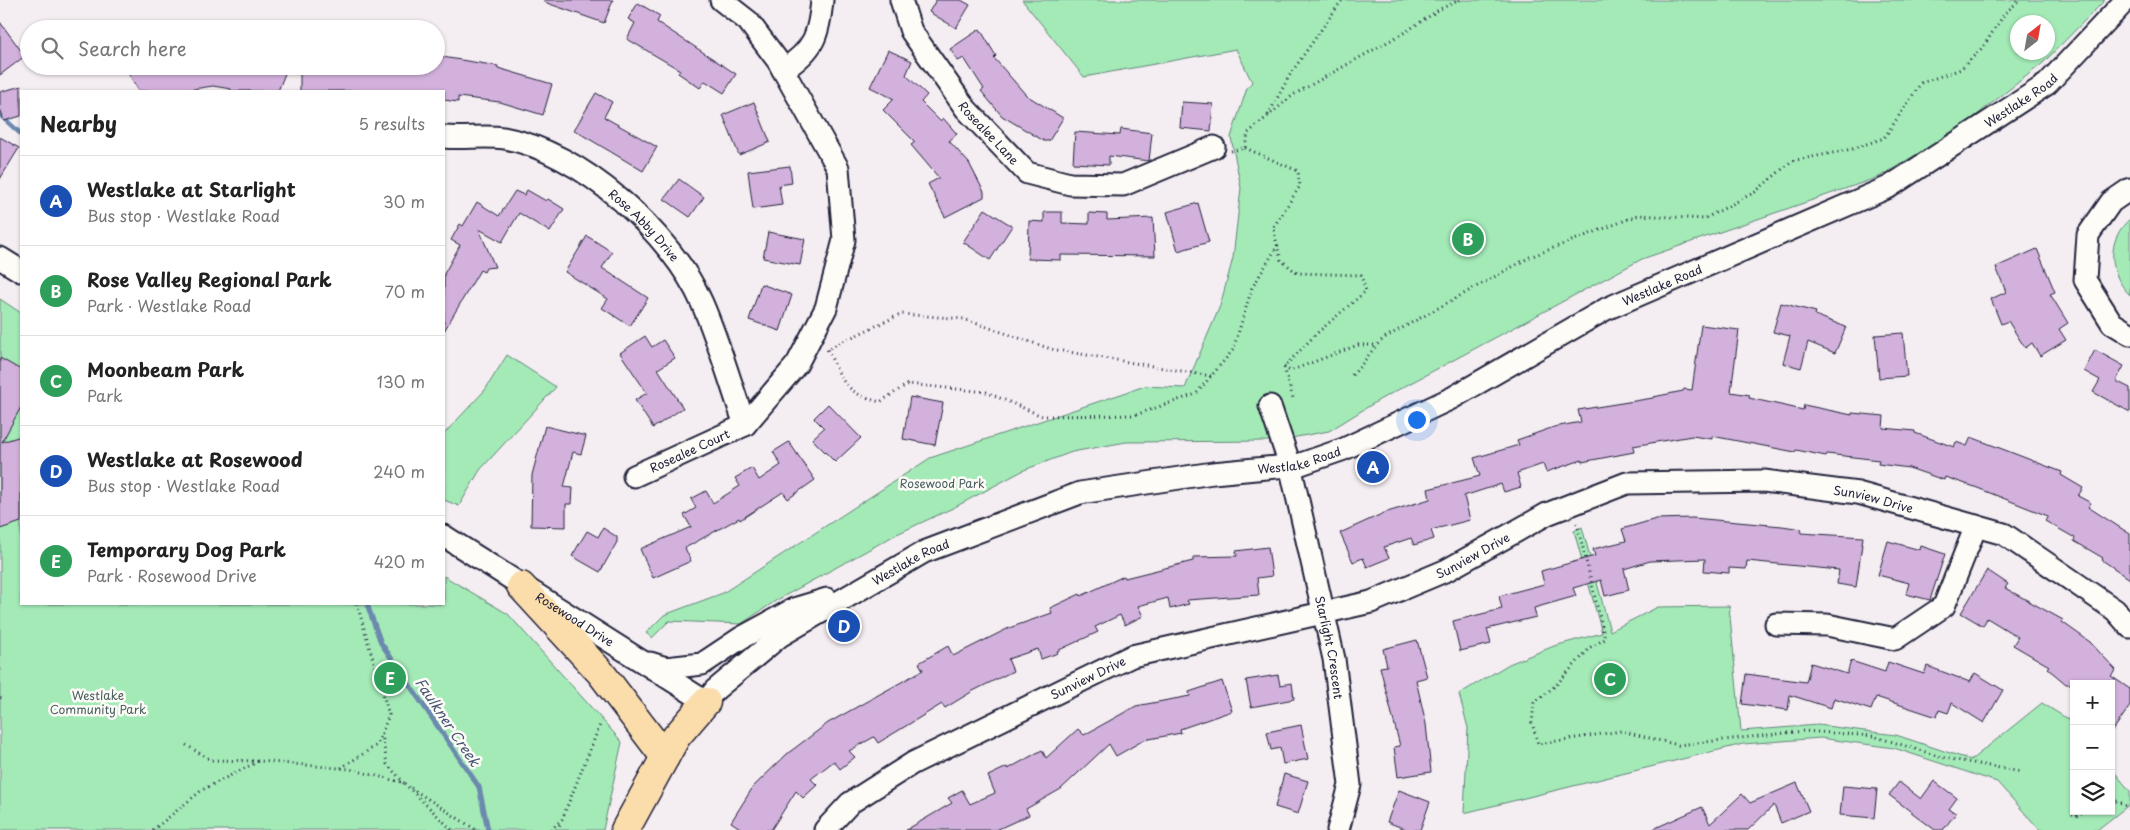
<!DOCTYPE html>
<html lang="en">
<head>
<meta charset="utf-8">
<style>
	:root { --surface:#fff; --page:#f6f6f6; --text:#222; --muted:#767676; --line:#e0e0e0; --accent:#ea580c }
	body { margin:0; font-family:"Playpen Sans",sans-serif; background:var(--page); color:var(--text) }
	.controls { position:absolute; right:15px; bottom:15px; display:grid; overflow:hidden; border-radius:0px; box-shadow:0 1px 4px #0004 }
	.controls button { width:45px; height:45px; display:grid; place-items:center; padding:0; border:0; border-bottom:1px solid var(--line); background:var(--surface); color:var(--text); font:25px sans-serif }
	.compass { position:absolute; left:2010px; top:15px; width:45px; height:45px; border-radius:50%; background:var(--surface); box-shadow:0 1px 4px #0004; rotate:31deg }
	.you { position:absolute; left:1416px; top:419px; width:18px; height:18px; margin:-12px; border:4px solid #fff; border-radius:50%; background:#1a73e8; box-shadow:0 0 0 8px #1a73e833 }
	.badge { display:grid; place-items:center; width:32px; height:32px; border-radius:50%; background:var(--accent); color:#fff; font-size:16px; font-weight:700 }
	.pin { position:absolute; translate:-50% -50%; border:2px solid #fff; box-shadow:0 1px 5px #0006 }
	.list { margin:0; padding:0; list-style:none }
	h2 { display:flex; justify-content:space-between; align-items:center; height:65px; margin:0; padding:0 20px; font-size:21px }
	h2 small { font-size:16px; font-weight:400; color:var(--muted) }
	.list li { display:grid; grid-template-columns:32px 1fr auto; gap:15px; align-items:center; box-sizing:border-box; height:90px; padding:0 20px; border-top:1px solid var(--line) }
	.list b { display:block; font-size:19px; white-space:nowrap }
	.list p { margin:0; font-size:16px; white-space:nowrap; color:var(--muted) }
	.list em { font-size:16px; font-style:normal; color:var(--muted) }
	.icon { flex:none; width:28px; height:28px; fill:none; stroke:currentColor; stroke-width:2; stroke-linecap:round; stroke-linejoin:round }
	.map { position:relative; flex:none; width:2130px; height:830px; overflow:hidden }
	.search { position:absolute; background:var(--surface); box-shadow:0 1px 4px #0004; left:20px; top:20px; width:425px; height:55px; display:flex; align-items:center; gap:12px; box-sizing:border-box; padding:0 18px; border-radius:28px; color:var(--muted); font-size:19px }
	.panel { position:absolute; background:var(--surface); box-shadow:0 1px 4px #0004; left:20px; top:90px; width:425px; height:515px; border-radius:0px }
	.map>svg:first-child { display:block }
	.green { fill:#a3eab7; stroke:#628679; fill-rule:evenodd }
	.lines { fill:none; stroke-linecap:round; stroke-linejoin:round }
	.stream { stroke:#6c89ae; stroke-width:5 }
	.building { fill:#d2b1dc; stroke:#22223b }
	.minor-casing { stroke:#22223b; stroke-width:25 }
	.major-casing { stroke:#22223b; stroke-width:31 }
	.path { stroke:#22223b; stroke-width:3; stroke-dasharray:1 4; stroke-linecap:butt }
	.minor { stroke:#fdfcf7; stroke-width:21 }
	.major { stroke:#fbddab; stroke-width:28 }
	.labels { text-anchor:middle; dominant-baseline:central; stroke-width:5; stroke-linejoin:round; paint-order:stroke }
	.street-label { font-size:12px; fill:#22223b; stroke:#fdfcf7 }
	.park-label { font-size:12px; fill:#495e60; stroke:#fdfcf7 }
	.water-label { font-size:14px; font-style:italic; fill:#475674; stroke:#fdfcf7 }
</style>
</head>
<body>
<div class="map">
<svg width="2130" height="830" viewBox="0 0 2130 830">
	<rect width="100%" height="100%" fill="#f4edf2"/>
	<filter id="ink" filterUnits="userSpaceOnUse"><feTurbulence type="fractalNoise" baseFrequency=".02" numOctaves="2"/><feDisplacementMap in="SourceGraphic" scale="10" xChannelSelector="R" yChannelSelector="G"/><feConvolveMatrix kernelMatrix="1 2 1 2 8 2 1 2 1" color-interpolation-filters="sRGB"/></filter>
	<g filter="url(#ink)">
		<g class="green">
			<path d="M1022,0H2105L2043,63L1959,129L1879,177L1642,259L1379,400L1329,431L1275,441L1126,442L1072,452L1024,470L955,507L897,534L777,600L741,624L669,621L652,638L646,633L664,615L723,593L930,458L1145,386L1185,388L1220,306L1233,258L1241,188L1231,137L1247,88L1252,82L1236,49L1084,77ZM2018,22H2048V52H2018Z"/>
			<path d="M2130,219V295C2108,274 2106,239 2130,219Z"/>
			<polygon points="0,299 21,313 21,604 444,604 444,576 508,614 622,742 603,830 0,830"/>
			<polygon points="507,355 556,387 480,470 459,506 444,500 444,434 485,390"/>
			<polygon points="1582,527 1610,631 1658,607 1729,606 1741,731 1818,725 1896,735 1971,760 2042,703 2074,723 2074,811 2111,811 2111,768 2130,791 2130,804 2097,830 2040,830 1997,782 1894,748 1820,738 1743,744 1464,813 1468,728 1459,694 1509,664 1554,646 1602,633 1574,531"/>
		</g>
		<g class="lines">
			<g class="stream">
				<polyline points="0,115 21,134"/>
				<polyline points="367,604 381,643 479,787 488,830"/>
			</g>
		</g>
		<g class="building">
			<polygon points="544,0 613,0 604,23 544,2"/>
			<polygon points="936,0 961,0 970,5 956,28 929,12"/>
			<polygon points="638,3 660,16 657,22 736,74 724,93 705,81 700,88 678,73 680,70 627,39 635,23 628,19"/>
			<polygon points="0,22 25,56 0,75"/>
			<polygon points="980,29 996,56 994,58 1026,95 1063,118 1049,141 1044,141 1002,116 981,91 984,89 964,58 958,61 950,49"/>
			<polygon points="888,50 912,61 906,75 927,95 921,102 940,121 943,118 957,134 949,141 969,163 984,192 984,197 945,217 928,184 939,178 911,145 915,142 883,110 894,99 870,87"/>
			<polygon points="436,56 498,66 498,68 552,84 543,115 500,102 458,97 458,102 444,100 444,91 300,91 300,66 436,66"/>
			<polygon points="140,66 288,66 278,91 230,91 231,89 213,86 180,91 139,91 128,73"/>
			<polygon points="21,86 21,116 4,121 0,107 0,92"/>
			<polygon points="596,93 612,102 604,117 657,147 643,171 574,130"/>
			<polygon points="754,102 770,142 739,155 723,115"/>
			<polygon points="1182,102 1213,104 1211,131 1180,128"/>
			<polygon points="1121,129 1152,133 1149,161 1109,156 1109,165 1073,163 1075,132 1120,135"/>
			<polygon points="0,137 19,148 0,179"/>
			<polygon points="790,166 792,183 779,185 782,205 753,209 748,171"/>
			<polygon points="679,179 704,197 690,217 664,199"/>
			<polygon points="527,190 546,201 548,199 564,209 550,232 519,213 502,242 479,229 495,267 486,268 484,272 480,270 444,331 444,274 460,245 451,240 460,224 463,226 477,202 499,216 515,191 524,195"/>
			<polygon points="1198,203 1209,242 1178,251 1167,212"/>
			<polygon points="985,209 1012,226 990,260 963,242"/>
			<polygon points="1044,212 1062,212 1062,223 1089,224 1089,213 1107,214 1107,220 1153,218 1155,256 1061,255 1061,260 1028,259 1029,221 1044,222"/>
			<polygon points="768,232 805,239 800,265 763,258"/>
			<polygon points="587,236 612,252 602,268 648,298 630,326 602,308 608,299 565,272"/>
			<polygon points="2037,249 2055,292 2050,294 2068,323 2059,329 2066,340 2040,356 2032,343 2025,348 2008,321 2001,324 1991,299 2006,292 1996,267"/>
			<polygon points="761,284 792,295 780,331 749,320"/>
			<polygon points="1781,303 1816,312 1815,315 1846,327 1835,353 1808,342 1801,368 1783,363 1790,336 1773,332"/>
			<polygon points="1701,325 1739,330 1731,392 1750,395 1749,398 1803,410 1804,405 1852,415 1852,413 1884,416 1883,428 1915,431 1915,433 1954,447 1956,442 1967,446 1971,437 2062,472 2061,475 2083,488 2078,496 2091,503 2088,507 2130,534 2130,579 2102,560 2103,558 2074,541 2075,538 2045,521 2048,516 1975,487 1945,477 1944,480 1909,468 1878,464 1879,460 1827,454 1826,456 1796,450 1795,452 1712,436 1712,439 1692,436 1633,446 1634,452 1582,462 1582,460 1546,472 1543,464 1517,473 1521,487 1504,492 1501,484 1464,496 1470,520 1431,530 1434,539 1414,545 1411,538 1384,547 1389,558 1367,567 1363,558 1353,562 1340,533 1384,513 1430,499 1428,489 1480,476 1474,458 1519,445 1517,440 1554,427 1581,422 1578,410 1653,398 1653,397 1683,391 1684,389 1692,390"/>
			<polygon points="1903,333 1907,376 1879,378 1875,335"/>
			<polygon points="645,336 652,347 663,340 675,358 658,369 683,408 653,428 635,400 647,393 620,353"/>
			<polygon points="2095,350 2124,366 2116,381 2130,388 2130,412 2093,392 2100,380 2084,371"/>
			<polygon points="0,358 21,370 21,407 2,442 21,436 21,522 0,529"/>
			<polygon points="910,397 943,403 935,445 903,439"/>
			<polygon points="828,404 861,438 835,462 812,439 824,428 814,418"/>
			<polygon points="545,426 586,436 581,454 573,452 564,487 573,488 572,504 566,504 566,527 531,526 532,475"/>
			<polygon points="789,442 815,480 788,499 783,492 740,520 739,518 685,548 691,561 653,578 640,549 691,527 684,515 696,508 691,499 706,491 713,503 740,486 735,478 752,468 759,480 781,465 773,452"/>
			<polygon points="1693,518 1782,526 1802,529 1801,533 1863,537 1856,587 1837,584 1839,570 1747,561 1746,569 1729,568 1729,573 1704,571 1705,559 1650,561 1624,569 1629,590 1605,596 1601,580 1573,588 1576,596 1534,608 1536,617 1487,629 1491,644 1460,651 1453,621 1502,609 1499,596 1544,584 1541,571 1595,556 1593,549 1626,541 1622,529 1656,519"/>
			<polygon points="603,528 617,537 617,542 600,572 572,556 587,531 598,537"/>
			<polygon points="1888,541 1920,550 1921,546 1945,554 1930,600 1906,594 1909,583 1878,575"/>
			<polygon points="1268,547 1272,576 1257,578 1259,595 1187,600 1189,604 1170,609 1168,598 1138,606 1143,616 1125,625 1120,615 1095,627 1098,632 1057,651 1058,653 1041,659 1038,649 1008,659 1013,671 973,691 945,708 942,704 878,743 874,737 849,751 855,757 840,769 834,761 811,779 817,785 803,798 796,791 771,830 743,830 731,822 753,787 787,754 828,723 923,670 919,663 948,646 953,656 1009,628 1052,613 1050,608 1080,594 1081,596 1124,576 1125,578 1193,561 1193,557 1237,556 1236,551"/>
			<polygon points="1987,570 2008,584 2005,588 2063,620 2062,622 2090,642 2116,670 2111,676 2130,689 2130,706 2111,733 2111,684 2066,684 2047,668 2049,666 2013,645 2018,637 1987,618 1983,626 1961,613"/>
			<polygon points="1417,640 1427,677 1416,680 1426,724 1431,772 1398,777 1394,747 1400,746 1380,667 1387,666 1383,649"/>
			<polygon points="1851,661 1885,672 1888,662 1924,674 1927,666 1970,682 1975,673 2003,690 1984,723 1952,703 1948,713 1939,710 1937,717 1876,697 1871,710 1834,698 1831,708 1790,695 1788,710 1742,704 1746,674 1806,682 1811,663 1847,674"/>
			<polygon points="1278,675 1280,685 1292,683 1294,699 1251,707 1246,680"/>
			<polygon points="1222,681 1232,711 1180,729 1181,733 1144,740 1116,756 1109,744 1061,789 1026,809 1029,815 996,830 906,830 952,803 948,798 962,790 970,804 995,793 988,776 1007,767 1008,769 1042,750 1046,758 1078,729 1084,735 1136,706 1190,696 1189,692"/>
			<polygon points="1301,725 1308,759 1283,764 1280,748 1271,750 1267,732"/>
			<polygon points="1284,774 1308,781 1298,814 1275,807"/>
			<polygon points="1934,781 1957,798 1949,809 1956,813 1943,830 1935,830 1889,795 1899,782 1921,799"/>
			<polygon points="1797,783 1809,811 1781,823 1774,805 1748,830 1651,830 1702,807 1710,824 1742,794 1750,803"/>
			<polygon points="1843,786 1877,789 1874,818 1840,815"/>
			<polygon points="1399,790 1430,802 1420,830 1408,830 1387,822"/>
		</g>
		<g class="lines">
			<g class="minor-casing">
				<g id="minor">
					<path id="s1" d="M901,0L911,31L966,109L1027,173L1070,184L1123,185L1214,147"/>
					<path d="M783,70C814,50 819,35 822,0"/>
					<path id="s2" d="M444,137C464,139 485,135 504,138C580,151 672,234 702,303C719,342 731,385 745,425"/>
					<polyline points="2130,189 2111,202 2088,235 2085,280 2112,323 2130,334"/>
					<polyline points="0,258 21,271"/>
					<path id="s3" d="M1270,406L1290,465L1334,659L1350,785L1338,830"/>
					<path id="s4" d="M634,476L745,425L797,364L826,308L844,240L838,168L778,61L748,21L721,0"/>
					<path id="s5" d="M444,536L706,702L715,690L780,636L924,552L1080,493L1213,473L1298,465L1344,449L1452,398L1606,309L1889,187L2047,84L2126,0"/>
					<polyline points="1776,624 1827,625 1895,639 1944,606 1976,526"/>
					<polyline points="650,663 666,668 702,664 741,638 794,609 827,599"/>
					<path id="s6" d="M825,830L850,803L913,763L1132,656L1371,602L1447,570L1547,514L1627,483L1764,481L1858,493L2004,534L2115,610L2130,627"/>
				</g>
			</g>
			<g class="major-casing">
				<g id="major">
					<polyline points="521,586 601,673 665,757"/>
					<polyline points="625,830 676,737 706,702"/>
				</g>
			</g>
			<g class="path">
				<polyline points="1268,115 1291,73 1342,0"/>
				<polyline points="1245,148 1298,171 1300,186 1273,228 1281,260 1297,273 1361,275 1366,291 1317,333 1284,367 1293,398"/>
				<polyline points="1231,151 1245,148 1248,133 1293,95 1407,31 1440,9 1460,0"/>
				<polyline points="1284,367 1290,371 1358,345 1374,345"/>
				<path d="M1352,375C1365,363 1372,347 1386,337L1530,257L1639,215L1704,219L1755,192L1792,161L1852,149L1884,138L1921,83L1961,69L1983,47L2005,13L2020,0"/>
				<path d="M1211,376L1051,349L964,319L901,314L827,349C843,381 843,392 880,402L908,384L986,392L1042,416L1135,415L1196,394L1233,350L1252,288L1278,245"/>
				<polyline points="1577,523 1605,639 1591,647 1555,686 1534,703 1532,723 1538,744 1621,731 1678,745 1804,731 1873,736 1945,758 2022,772"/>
				<polyline points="0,698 3,701"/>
				<polyline points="382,734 387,764 404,783"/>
				<polyline points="186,745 211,760 259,761"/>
				<polyline points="341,768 377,745 389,715 357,604"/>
				<polyline points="411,788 476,830"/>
				<polyline points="2111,800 2120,802 2130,809"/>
				<polyline points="2072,814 2076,816 2085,811"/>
				<polyline points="153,830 202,790 259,761 350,769 404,783 452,830"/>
				<polyline points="551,830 562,819 600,725"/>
				<polyline points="557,830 561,822"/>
			</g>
			<use href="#minor" class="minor"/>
			<use href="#major" class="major"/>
		</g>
	</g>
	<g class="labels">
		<g class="street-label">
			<text stroke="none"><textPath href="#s5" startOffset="1775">Westlake Road</textPath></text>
			<text stroke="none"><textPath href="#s1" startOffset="161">Rosealee Lane</textPath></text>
			<text stroke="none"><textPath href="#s2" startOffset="228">Rose Abby Drive</textPath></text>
			<text stroke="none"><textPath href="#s5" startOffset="1370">Westlake Road</textPath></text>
			<text stroke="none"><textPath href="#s4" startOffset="61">Rosealee Court</textPath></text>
			<text stroke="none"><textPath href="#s5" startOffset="965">Westlake Road</textPath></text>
			<text stroke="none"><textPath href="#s6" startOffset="1131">Sunview Drive</textPath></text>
			<text stroke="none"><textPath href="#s6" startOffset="712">Sunview Drive</textPath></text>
			<text stroke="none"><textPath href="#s5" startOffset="560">Westlake Road</textPath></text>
			<text stroke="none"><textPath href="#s5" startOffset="155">Rosewood Drive</textPath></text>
			<text stroke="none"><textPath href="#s3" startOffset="249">Starlight Crescent</textPath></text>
			<text stroke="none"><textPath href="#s6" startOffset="306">Sunview Drive</textPath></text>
		</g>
		<g class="park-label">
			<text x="942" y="483">Rosewood Park</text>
			<text x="98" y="695">Westlake<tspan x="98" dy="14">Community Park</tspan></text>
		</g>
		<g class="water-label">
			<text transform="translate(448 722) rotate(56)">Faulkner Creek</text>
		</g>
	</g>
</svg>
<div class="controls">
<button>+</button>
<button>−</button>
<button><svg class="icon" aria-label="layers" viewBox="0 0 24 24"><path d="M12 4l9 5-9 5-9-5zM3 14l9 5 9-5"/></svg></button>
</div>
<svg class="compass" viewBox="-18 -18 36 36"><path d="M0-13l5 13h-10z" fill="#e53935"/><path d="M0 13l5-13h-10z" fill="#767676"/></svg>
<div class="you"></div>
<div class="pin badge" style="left:1373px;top:467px;background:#1a4fb4">A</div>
<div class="pin badge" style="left:1468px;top:239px;background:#2e9e5b">B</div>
<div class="pin badge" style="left:1610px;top:679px;background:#2e9e5b">C</div>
<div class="pin badge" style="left:844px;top:626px;background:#1a4fb4">D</div>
<div class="pin badge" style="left:390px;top:678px;background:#2e9e5b">E</div>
<div class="search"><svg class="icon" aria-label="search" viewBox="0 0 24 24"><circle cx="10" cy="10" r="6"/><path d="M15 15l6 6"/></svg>Search here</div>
<section class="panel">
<h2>Nearby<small>5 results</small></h2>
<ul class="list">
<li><span class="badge" style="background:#1a4fb4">A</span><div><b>Westlake at Starlight</b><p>Bus stop · Westlake Road</p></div><em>30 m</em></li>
<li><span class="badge" style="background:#2e9e5b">B</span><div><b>Rose Valley Regional Park</b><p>Park · Westlake Road</p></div><em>70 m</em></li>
<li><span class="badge" style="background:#2e9e5b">C</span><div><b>Moonbeam Park</b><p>Park</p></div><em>130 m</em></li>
<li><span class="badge" style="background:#1a4fb4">D</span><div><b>Westlake at Rosewood</b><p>Bus stop · Westlake Road</p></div><em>240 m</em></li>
<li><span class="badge" style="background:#2e9e5b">E</span><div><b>Temporary Dog Park</b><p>Park · Rosewood Drive</p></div><em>420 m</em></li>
</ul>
</section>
</div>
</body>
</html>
